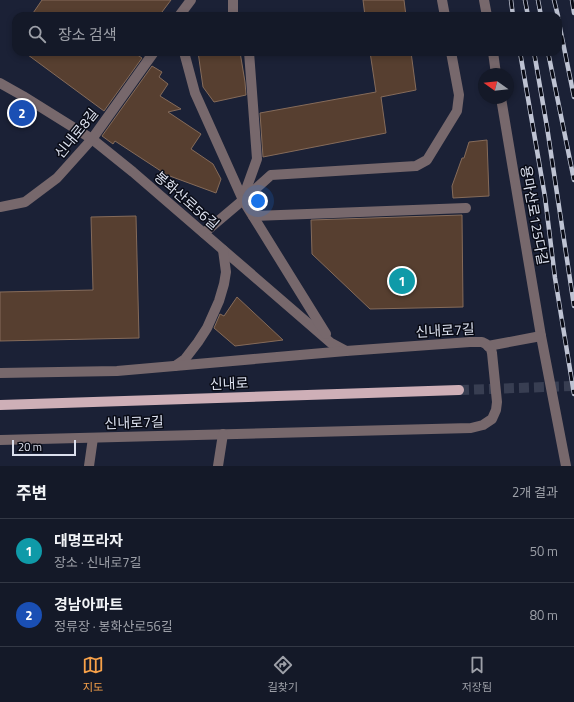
<!DOCTYPE html>
<html lang="ko">
<head>
<meta charset="utf-8">
<style>
	:root { --surface:#141928; --page:#1d2230; --text:#f1f3f6; --muted:#9da0a8; --line:#333845; --accent:#f7a149 }
	body { margin:0; font-family:"Titillium Web","Noto Sans KR",sans-serif; background:var(--page); color:var(--text) }
	.compass { position:absolute; left:478px; top:68px; width:36px; height:36px; border-radius:50%; background:var(--surface); box-shadow:0 2px 6px #0003; rotate:285deg }
	.scale { position:absolute; left:12px; bottom:10px; width:64px; box-sizing:border-box; padding-left:4px; border:2px solid #dbe0ee; border-top:0; font-size:11px; line-height:14px; white-space:nowrap; color:#dbe0ee; -webkit-text-stroke:3px #090b15; paint-order:stroke }
	.you { position:absolute; left:258px; top:201px; width:14px; height:14px; margin:-10px; border:3px solid #fff; border-radius:50%; background:#1a73e8; box-shadow:0 0 0 6px #1a73e833 }
	.badge { display:grid; place-items:center; width:26px; height:26px; border-radius:50%; background:var(--accent); color:#fff; font-size:13px; font-weight:700 }
	.pin { position:absolute; translate:-50% -50%; border:2px solid #fff; box-shadow:0 1px 4px #0006 }
	.list { margin:0; padding:0; list-style:none }
	h2 { display:flex; justify-content:space-between; align-items:center; height:52px; margin:0; padding:0 16px; font-size:17px }
	h2 small { font-size:13px; font-weight:400; color:var(--muted) }
	.list li { display:grid; grid-template-columns:26px 1fr auto; gap:12px; align-items:center; box-sizing:border-box; height:64px; padding:0 16px; border-top:1px solid var(--line) }
	.list b { display:block; font-size:15px; white-space:nowrap }
	.list p { margin:0; font-size:13px; white-space:nowrap; color:var(--muted) }
	.list em { font-size:13px; font-style:normal; color:var(--muted) }
	.icon { flex:none; width:22px; height:22px; fill:none; stroke:currentColor; stroke-width:2; stroke-linecap:round; stroke-linejoin:round }
	.map { position:relative; flex:none; width:574px; height:466px; overflow:hidden }
	.search { position:absolute; background:var(--surface); box-shadow:0 2px 6px #0003; left:12px; right:12px; top:12px; height:44px; display:flex; align-items:center; gap:10px; box-sizing:border-box; padding:0 14px; border-radius:12px; color:var(--muted); font-size:15px }
	.sheet { height:180px; background:var(--surface) }
	nav { display:flex; justify-content:space-around; align-items:center; box-sizing:border-box; height:56px; border-top:1px solid var(--line); background:var(--surface); font-size:11px; color:var(--muted) }
	nav a { display:grid; justify-items:center; gap:2px }
	nav .on { color:var(--accent) }
	.map>svg:first-child { display:block }
	.building { fill:#573f30; stroke:#856b5a }
	.lines { fill:none; stroke-linecap:round; stroke-linejoin:round }
	.major-tunnel { stroke:#383e52; stroke-width:10; stroke-dasharray:10 5; stroke-linecap:butt }
	.minor { stroke:#77686c; stroke-width:10 }
	.major { stroke:#ceafb7; stroke-width:10 }
	.rail-casing { stroke:#bec3d3; stroke-width:4.5 }
	.rail { stroke:#090b15; stroke-width:3; stroke-dasharray:9; stroke-linecap:butt }
	.labels { text-anchor:middle; dominant-baseline:central; stroke-width:3; stroke-linejoin:round; paint-order:stroke }
	.street-label { font-size:14px; fill:#dbe0ee; stroke:#090b15 }
</style>
</head>
<body>
<div class="map">
<svg width="574" height="466" viewBox="0 0 574 466">
	<rect width="100%" height="100%" fill="#1b2136"/>
	<g class="building">
		<polygon points="42,0 171,0 159,16 31,16"/>
		<polygon points="363,0 404,0 406,16 365,16"/>
		<polygon points="24,52 133,52 142,58 104,111"/>
		<polygon points="198,52 240,52 245,82 246,95 214,102 203,87"/>
		<polygon points="370,52 411,52 416,90 381,97 386,133 263,157 260,113 376,92"/>
		<polygon points="152,66 162,72 159,77 168,84 160,96 181,109 168,112 201,134 191,149 213,164 221,179 216,193 167,175 115,141 113,144 102,136"/>
		<polygon points="487,140 489,196 453,198 452,186 462,158 464,158 469,142"/>
		<polygon points="462,215 463,307 370,309 312,254 311,220"/>
		<polygon points="136,216 139,338 0,341 0,292 93,290 91,217"/>
		<polygon points="237,297 283,340 235,346 214,328 220,314 224,316"/>
	</g>
	<g class="lines">
		<polyline class="major-tunnel" points="459,390 574,386"/>
		<g class="minor">
			<polyline points="233,0 233,16"/>
			<polyline points="442,0 445,16"/>
			<polyline points="484,0 487,16"/>
			<polyline points="179,16 191,0"/>
			<polyline points="184,52 195,93 243,200 204,233"/>
			<polyline points="493,52 496,74"/>
			<polyline points="0,83 23,96 92,139 133,172 331,343 346,351"/>
			<polyline points="501,98 541,336 566,466"/>
			<polyline points="243,198 257,159 249,52"/>
			<polyline points="243,200 271,175 416,166 427,160 457,111 459,95 451,52"/>
			<polyline points="243,200 326,334"/>
			<polyline points="0,207 25,202 57,178 92,139 154,52"/>
			<polyline points="253,216 466,208"/>
			<polyline points="488,346 541,336"/>
			<polyline points="175,366 185,359 198,342 207,328 219,301 224,284 226,272 223,250"/>
			<polyline points="0,373 117,371 346,351 470,342 482,342 486,344 491,349 492,353 497,402 496,410 492,419 483,425 471,428 0,440"/>
			<polyline points="89,466 93,438"/>
			<polyline points="218,466 223,434"/>
		</g>
		<polyline class="major" points="0,405 459,390"/>
		<g class="rail-casing">
			<g id="rail">
				<polyline points="511,0 513,16"/>
				<polyline points="525,0 528,16"/>
				<polyline points="538,0 541,16"/>
				<polyline points="554,0 558,16"/>
				<polyline points="572,0 574,13"/>
				<polyline points="558,18 574,97"/>
				<polyline points="520,52 545,197 555,278 574,394"/>
				<polyline points="534,52 547,127 574,306"/>
				<polyline points="548,52 574,180"/>
			</g>
		</g>
		<use href="#rail" class="rail"/>
	</g>
	<g class="labels">
		<g class="street-label">
			<text transform="translate(76 133) rotate(-51)">신내로8길</text>
			<text transform="translate(187 200) rotate(41)">봉화산로56길</text>
			<text transform="translate(535 215) rotate(80)">용마산로125다길</text>
			<text transform="translate(445 330) rotate(-3)">신내로7길</text>
			<text transform="translate(229 383) rotate(-2)">신내로</text>
			<text transform="translate(134 422) rotate(-2)">신내로7길</text>
		</g>
	</g>
</svg>
<svg class="compass" viewBox="-18 -18 36 36"><path d="M0-13l5 13h-10z" fill="#e53935"/><path d="M0 13l5-13h-10z" fill="#9da0a8"/></svg>
<div class="scale">20 m</div>
<div class="you"></div>
<div class="pin badge" style="left:402px;top:281px;background:#0f9aa8">1</div>
<div class="pin badge" style="left:22px;top:113px;background:#1a4fb4">2</div>
<div class="search"><svg class="icon" aria-label="search" viewBox="0 0 24 24"><circle cx="10" cy="10" r="6"/><path d="M15 15l6 6"/></svg>장소 검색</div>
</div>
<section class="sheet">
<h2>주변<small>2개 결과</small></h2>
<ul class="list">
<li><span class="badge" style="background:#0f9aa8">1</span><div><b>대명프라자</b><p>장소 · 신내로7길</p></div><em>50 m</em></li>
<li><span class="badge" style="background:#1a4fb4">2</span><div><b>경남아파트</b><p>정류장 · 봉화산로56길</p></div><em>80 m</em></li>
</ul>
</section>
<nav>
<a class="on"><svg class="icon" aria-label="map" viewBox="0 0 24 24"><path d="M3 6l6-2 6 2 6-2v14l-6 2-6-2-6 2zM9 4v14M15 6v14"/></svg>지도</a>
<a><svg class="icon" aria-label="directions" viewBox="0 0 24 24"><path d="M12 3l9 9-9 9-9-9zM9 14v-3h6M13 9l2 2-2 2"/></svg>길찾기</a>
<a><svg class="icon" aria-label="saved" viewBox="0 0 24 24"><path d="M7 4h10v16l-5-4-5 4z"/></svg>저장됨</a>
</nav>
</body>
</html>
